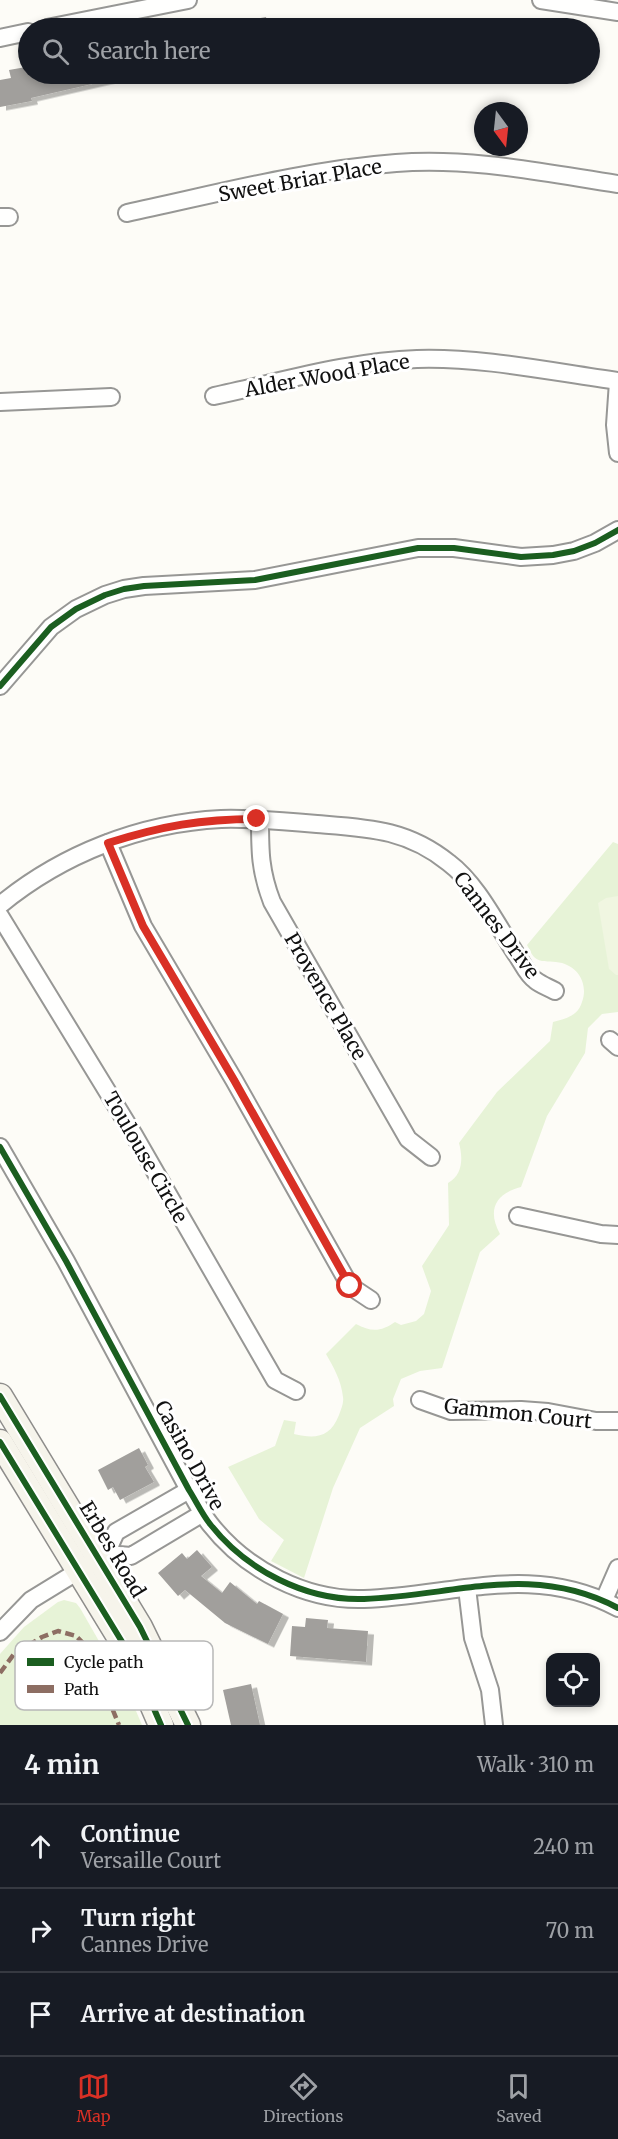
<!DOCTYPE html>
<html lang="en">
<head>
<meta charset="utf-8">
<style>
	:root { --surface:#171b24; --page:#242831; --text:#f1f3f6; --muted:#9ea1a6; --line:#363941; --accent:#d93025 }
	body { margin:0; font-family:Merriweather,serif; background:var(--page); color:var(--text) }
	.controls { position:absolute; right:18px; bottom:18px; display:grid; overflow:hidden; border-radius:12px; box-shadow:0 3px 9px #0003 }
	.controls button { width:54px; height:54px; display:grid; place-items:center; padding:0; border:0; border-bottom:2px solid var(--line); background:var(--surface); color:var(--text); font:30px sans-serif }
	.compass { position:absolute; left:474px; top:102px; width:54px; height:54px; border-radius:50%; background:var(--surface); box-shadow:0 3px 9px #0003; rotate:165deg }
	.stop { position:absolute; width:18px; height:18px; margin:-14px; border:4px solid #d93025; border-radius:50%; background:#fff }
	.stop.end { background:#d93025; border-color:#fff; box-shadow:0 2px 6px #0008 }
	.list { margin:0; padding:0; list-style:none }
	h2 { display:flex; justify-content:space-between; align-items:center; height:78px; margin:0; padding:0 24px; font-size:26px }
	h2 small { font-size:20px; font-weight:400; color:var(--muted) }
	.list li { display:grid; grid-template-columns:39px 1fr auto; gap:18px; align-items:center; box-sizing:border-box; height:84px; padding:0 24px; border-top:2px solid var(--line) }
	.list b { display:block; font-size:22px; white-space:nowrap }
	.list p { margin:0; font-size:20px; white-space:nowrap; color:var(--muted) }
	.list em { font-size:20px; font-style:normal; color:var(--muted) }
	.icon { flex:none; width:33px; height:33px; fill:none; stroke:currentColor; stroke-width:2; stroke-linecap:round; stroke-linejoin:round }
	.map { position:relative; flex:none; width:618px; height:1725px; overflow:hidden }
	.search { position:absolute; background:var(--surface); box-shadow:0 3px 9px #0003; left:18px; right:18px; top:18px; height:66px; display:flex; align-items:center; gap:15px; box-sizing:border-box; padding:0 21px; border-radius:33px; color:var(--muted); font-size:22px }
	.sheet { height:330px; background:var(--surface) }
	nav { display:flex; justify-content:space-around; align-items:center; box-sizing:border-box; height:84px; border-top:2px solid var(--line); background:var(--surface); font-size:16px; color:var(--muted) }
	nav a { display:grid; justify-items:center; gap:3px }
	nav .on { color:var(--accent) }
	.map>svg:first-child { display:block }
	.green { fill:#e7f3d7 }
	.pitch { fill:#f0f6e1 }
	.building { fill:#a19f9c; filter:url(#shadow) }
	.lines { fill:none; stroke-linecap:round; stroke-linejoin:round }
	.street-casing { stroke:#979795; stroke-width:20 }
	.secondary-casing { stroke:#8e8d8b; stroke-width:27 }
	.street { stroke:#fffffe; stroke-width:16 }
	.secondary { stroke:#f6f4eb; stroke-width:24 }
	.quiet { stroke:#8d6e63; stroke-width:4.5; stroke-dasharray:9 4.5; stroke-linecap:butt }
	.cycleway-casing { stroke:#fff; stroke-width:10 }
	.cycleway { stroke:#1b5e20; stroke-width:6 }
	.route { stroke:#d93025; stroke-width:8 }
	.labels { text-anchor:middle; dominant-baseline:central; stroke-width:6; stroke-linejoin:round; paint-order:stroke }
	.street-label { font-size:20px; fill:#111; stroke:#fff }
	.key { fill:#fff; stroke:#b8b8b8; stroke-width:1.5 }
	.key-label { font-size:16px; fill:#111 }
</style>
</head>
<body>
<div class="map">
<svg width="618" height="1725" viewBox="0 0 618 1725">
	<defs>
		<filter id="shadow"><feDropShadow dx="6" dy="3.5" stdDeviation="0" flood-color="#0004"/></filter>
	</defs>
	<rect width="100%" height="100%" fill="#fdfcf7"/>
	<g class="green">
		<path d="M613,842L618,844V1012L602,1014L588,1028L585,1053L547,1116L521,1187C495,1194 487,1210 500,1234L480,1252L442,1368L420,1371L401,1379L393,1399L394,1406L360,1428L333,1488L304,1578L271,1561L284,1540L259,1519L228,1467L275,1446L284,1420L296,1422L294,1434C315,1439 330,1438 339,1415C341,1409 344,1403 343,1397C341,1380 334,1368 326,1354L356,1324C371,1332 381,1332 395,1322L401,1325L416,1321L424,1314L431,1291L422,1266L449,1225L448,1183C463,1175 463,1158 459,1143L497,1092L550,1041L553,1022C565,1019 578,1016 582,1002C589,983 577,964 556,962C548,961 541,963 534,957C531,954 529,948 527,945Z"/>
		<polygon points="64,1600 76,1603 80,1608 127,1690 142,1725 0,1725 0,1654 24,1627 58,1602"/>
	</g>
	<polygon class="pitch" points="618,896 618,975 616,975 609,969 598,903 606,898"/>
	<g class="building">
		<polygon points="266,17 268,28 235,28 234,23"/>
		<polygon points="26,67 28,74 118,74 118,78 31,98 32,101 0,107 0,80 11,78 9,70"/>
		<polygon points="139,1448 148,1465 145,1467 154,1482 120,1500 113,1487 108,1490 98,1470"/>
		<polygon points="197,1550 212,1567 201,1576 222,1593 230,1582 257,1604 259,1601 283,1614 268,1644 225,1623 185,1590 178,1596 158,1573 182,1553 187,1559"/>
		<polygon points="306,1618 328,1620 327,1628 368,1631 366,1662 290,1656 292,1626 305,1627"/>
		<polygon points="251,1684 260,1725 231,1725 223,1690"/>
	</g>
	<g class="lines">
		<g class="street-casing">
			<g id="street">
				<polyline points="541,0 618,12"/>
				<polyline points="47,28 188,0"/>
				<polyline points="0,38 28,32"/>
				<path d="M127,213C216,194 305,170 396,163C470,157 545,173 618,184"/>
				<polyline points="0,217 9,217"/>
				<polyline points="618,382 615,425 618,453"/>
				<path d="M214,396C280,382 350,361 417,359C484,357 552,372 618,381"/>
				<polyline points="0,402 111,397"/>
				<polyline points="0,686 51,627 76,609 105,595 124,589 144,586 255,580 418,548 454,548 521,557 553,555 574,551 595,543 618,530"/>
				<path d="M260,819C260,851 260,871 272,902L408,1139L431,1157"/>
				<polyline points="108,843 143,926 234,1080 350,1286 371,1300"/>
				<path d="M0,905C62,854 141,823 221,819C253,818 285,821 317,824C368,828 407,829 449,863C477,884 497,925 516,954C522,962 527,975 535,980C541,985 548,987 555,991"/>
				<polyline points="0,916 134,1135 275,1380 296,1391"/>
				<polyline points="610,1040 618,1047"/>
				<path d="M0,1147L66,1261L189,1490C196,1501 202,1514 210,1524C246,1570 306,1601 364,1599C454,1596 532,1562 618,1608"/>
				<polyline points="518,1216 601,1234 618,1235"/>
				<polyline points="420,1400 451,1411 521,1410 548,1412 596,1421 618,1421"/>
				<polyline points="106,1554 131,1556 203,1513"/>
				<polyline points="467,1588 473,1638 490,1690 494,1725"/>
				<polyline points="604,1600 618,1568"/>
				<polyline points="0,1632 31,1600 106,1554 116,1532 189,1490"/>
			</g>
		</g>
		<g class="secondary-casing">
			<g id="secondary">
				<polyline points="0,1396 140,1627 188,1725"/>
				<polyline points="0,1442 124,1645 138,1672 161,1725"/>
			</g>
		</g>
		<use href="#street" class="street"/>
		<use href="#secondary" class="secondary"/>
		<polyline class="quiet" points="0,1673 14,1654 42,1637 58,1631 76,1636 87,1647 119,1725"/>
		<g class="cycleway-casing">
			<g id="cycleway">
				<polyline points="0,686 51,627 76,609 105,595 124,589 144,586 255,580 418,548 454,548 521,557 553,555 574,551 595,543 618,530"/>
				<path d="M0,1147L66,1261L189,1490C196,1501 202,1514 210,1524C246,1570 306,1601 364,1599C454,1596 532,1562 618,1608"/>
				<polyline points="0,1396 140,1627 188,1725"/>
				<polyline points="0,1442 124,1645 138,1672 161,1725"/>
			</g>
		</g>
		<use href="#cycleway" class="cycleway"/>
	</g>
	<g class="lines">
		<path class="route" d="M257,819C201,819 162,826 108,843L143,926L234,1080L350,1286"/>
	</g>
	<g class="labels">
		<g class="street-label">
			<text transform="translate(300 180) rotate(-10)">Sweet Briar Place</text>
			<text transform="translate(327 375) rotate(-10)">Alder Wood Place</text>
			<text transform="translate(497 925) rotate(53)">Cannes Drive</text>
			<text transform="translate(326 996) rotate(60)">Provence Place</text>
			<text transform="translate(146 1157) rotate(60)">Toulouse Circle</text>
			<text transform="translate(518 1413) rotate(6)">Gammon Court</text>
			<text transform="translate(190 1455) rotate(61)">Casino Drive</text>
			<text transform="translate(113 1549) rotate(59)">Erbes Road</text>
		</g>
	</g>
	<rect x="15" y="1641" width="198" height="69" rx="9" class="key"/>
	<rect x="27" y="1658" width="27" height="8" fill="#1b5e20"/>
	<rect x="27" y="1685" width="27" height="8" fill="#8d6e63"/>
	<g class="key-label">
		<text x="64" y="1668">Cycle path</text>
		<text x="64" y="1695">Path</text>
	</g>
</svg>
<div class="controls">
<button><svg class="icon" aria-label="locate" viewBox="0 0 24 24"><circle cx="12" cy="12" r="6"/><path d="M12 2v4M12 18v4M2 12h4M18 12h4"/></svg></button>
</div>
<svg class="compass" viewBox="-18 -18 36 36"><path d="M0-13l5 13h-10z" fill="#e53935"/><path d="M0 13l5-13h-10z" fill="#9ea1a6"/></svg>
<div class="stop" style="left:350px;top:1286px"></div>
<div class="stop end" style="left:257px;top:819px"></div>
<div class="search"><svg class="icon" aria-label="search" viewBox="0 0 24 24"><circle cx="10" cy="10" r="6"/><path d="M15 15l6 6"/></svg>Search here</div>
</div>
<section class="sheet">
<h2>4 min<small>Walk · 310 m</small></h2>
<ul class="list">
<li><svg class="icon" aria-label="ahead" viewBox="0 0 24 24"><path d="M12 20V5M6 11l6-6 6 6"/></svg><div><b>Continue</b><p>Versaille Court</p></div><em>240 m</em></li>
<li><svg class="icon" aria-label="right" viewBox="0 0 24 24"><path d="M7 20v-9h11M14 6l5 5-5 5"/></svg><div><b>Turn right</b><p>Cannes Drive</p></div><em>70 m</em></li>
<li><svg class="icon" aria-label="arrive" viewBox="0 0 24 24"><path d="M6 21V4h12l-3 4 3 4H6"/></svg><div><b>Arrive at destination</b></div></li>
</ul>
</section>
<nav>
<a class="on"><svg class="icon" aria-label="map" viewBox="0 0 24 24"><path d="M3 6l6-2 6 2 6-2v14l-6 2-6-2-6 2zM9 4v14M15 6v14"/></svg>Map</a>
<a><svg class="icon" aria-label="directions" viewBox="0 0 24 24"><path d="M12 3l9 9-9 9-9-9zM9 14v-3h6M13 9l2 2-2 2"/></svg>Directions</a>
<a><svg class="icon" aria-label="saved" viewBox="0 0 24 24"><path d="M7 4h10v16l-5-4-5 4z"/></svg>Saved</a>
</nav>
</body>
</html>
